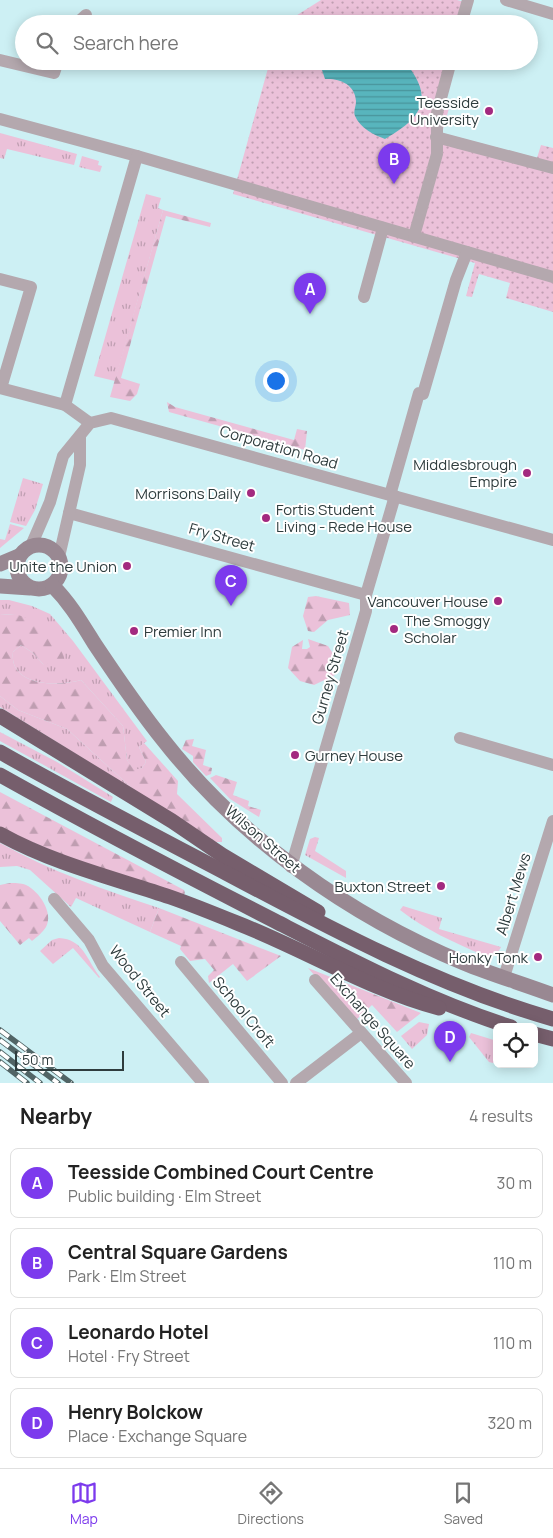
<!DOCTYPE html>
<html lang="en">
<head>
<meta charset="utf-8">
<style>
	:root { --surface:#fff; --page:#f2f2f2; --text:#222; --muted:#767676; --line:#e0e0e0; --accent:#7c3aed }
	body { margin:0; font-family:Manrope,sans-serif; background:var(--page); color:var(--text) }
	.controls { position:absolute; right:15px; bottom:15px; display:grid; overflow:hidden; border-radius:8px; box-shadow:0 2px 12px #0003 }
	.controls button { width:45px; height:45px; display:grid; place-items:center; padding:0; border:0; border-bottom:1px solid var(--line); background:var(--surface); color:var(--text); font:25px sans-serif }
	.scale { position:absolute; left:15px; bottom:12px; width:109px; box-sizing:border-box; padding-left:5px; border:2px solid #2e3c3d; border-top:0; font-size:14px; line-height:18px; white-space:nowrap; color:#2e3c3d; -webkit-text-stroke:4px #fff; paint-order:stroke }
	.you { position:absolute; left:275px; top:380px; width:18px; height:18px; margin:-12px; border:4px solid #fff; border-radius:50%; background:#1a73e8; box-shadow:0 0 0 8px #1a73e833 }
	.badge { display:grid; place-items:center; width:32px; height:32px; border-radius:50%; background:var(--accent); color:#fff; font-size:16px; font-weight:700 }
	.pin { position:absolute; translate:-50% -41px; filter:drop-shadow(0 1px 2px #0008) }
	.pin::after { content:''; position:absolute; top:26px; width:18px; height:15px; background:inherit; clip-path:polygon(0 0,100% 0,50% 100%) }
	.list { margin:0; padding:0; list-style:none }
	h2 { display:flex; justify-content:space-between; align-items:center; height:65px; margin:0; padding:0 20px; font-size:21px }
	h2 small { font-size:16px; font-weight:400; color:var(--muted) }
	.list li { display:grid; grid-template-columns:32px 1fr auto; gap:15px; align-items:center; box-sizing:border-box; height:70px; margin:0 10px 10px; padding:0 10px; border:1px solid var(--line); border-radius:8px }
	.list b { display:block; font-size:19px; white-space:nowrap }
	.list p { margin:0; font-size:16px; white-space:nowrap; color:var(--muted) }
	.list em { font-size:16px; font-style:normal; color:var(--muted) }
	.icon { flex:none; width:28px; height:28px; fill:none; stroke:currentColor; stroke-width:2; stroke-linecap:round; stroke-linejoin:round }
	.map { position:relative; flex:none; width:553px; height:1083px; overflow:hidden }
	.search { position:absolute; background:var(--surface); box-shadow:0 2px 12px #0003; left:15px; right:15px; top:15px; height:55px; display:flex; align-items:center; gap:12px; box-sizing:border-box; padding:0 18px; border-radius:28px; color:var(--muted); font-size:19px }
	.sheet { height:385px; background:var(--surface) }
	nav { display:flex; justify-content:space-around; align-items:center; box-sizing:border-box; height:70px; border-top:1px solid var(--line); background:var(--surface); font-size:14px; color:var(--muted) }
	nav a { display:grid; justify-items:center; gap:2px }
	nav .on { color:var(--accent) }
	.map>svg:first-child { display:block }
	.grass { fill:url(#grass-tufts) }
	.forest { fill:url(#forest-firs) }
	.park { fill:url(#park-dots) }
	.water { fill:url(#water-rules) }
	.lines { fill:none; stroke-linecap:round; stroke-linejoin:round }
	.street { stroke:#b4a8ae; stroke-width:12 }
	.secondary { stroke:#998892; stroke-width:15 }
	.highway { stroke:#765e6c; stroke-width:15 }
	.rail-casing { stroke:#516465; stroke-width:5.5 }
	.rail { stroke:#fff; stroke-width:4; stroke-dasharray:11; stroke-linecap:butt }
	.poi-dot { fill:#a3297f; stroke:#fff; stroke-width:2 }
	.labels { text-anchor:middle; dominant-baseline:central; stroke-width:4; stroke-linejoin:round; paint-order:stroke }
	.poi-label { font-size:15px; fill:#2e3c3d; stroke:#fff; text-anchor:end }
	.street-label { font-size:15px; fill:#2e3c3d; stroke:#fff }
</style>
</head>
<body>
<div class="map">
<svg width="553" height="1083" viewBox="0 0 553 1083">
	<defs>
		<pattern id="grass-tufts" width="24" height="20" patternUnits="userSpaceOnUse" patternTransform="scale(1.25)"><rect width="24" height="20" fill="#ebc1d9"/><path d="M3 7l-1-3M5 7V3M7 7l1-3M15 17l-1-3M17 17v-4M19 17l1-3" fill="none" stroke="#bf9eb1"/></pattern>
		<pattern id="forest-firs" width="22" height="20" patternUnits="userSpaceOnUse" patternTransform="scale(1.25)"><rect width="22" height="20" fill="#ebc1d9"/><path d="M5 1l3.5 6h-7zM16 11l3.5 6h-7z" fill="#bf9eb1"/></pattern>
		<pattern id="park-dots" width="8" height="8" patternUnits="userSpaceOnUse" patternTransform="scale(1.25)"><rect width="8" height="8" fill="#ebc1d9"/><path d="M2 2h.1M6 6h.1" fill="none" stroke="#bf9eb1" stroke-width="1.8" stroke-linecap="round"/></pattern>
		<pattern id="water-rules" width="6" height="5" patternUnits="userSpaceOnUse" patternTransform="scale(1.25)"><rect width="6" height="5" fill="#58b5bd"/><path d="M0 2.5h6" fill="none" stroke="#49949b"/></pattern>
	</defs>
	<rect width="100%" height="100%" fill="#cdf0f4"/>
	<g class="grass">
		<polygon points="0,133 77,154 74,165 7,149 4,159 0,158"/>
		<polygon points="82,156 99,161 98,165 102,166 100,172 79,167"/>
		<polygon points="146,194 161,198 158,208 163,210 115,381 94,376"/>
		<polygon points="23,478 43,484 35,510 26,526 10,522"/>
		<polygon points="10,524 24,528 0,548 0,539 5,540"/>
		<path d="M0,600H9L32,606L50,614L73,641L147,741L139,747L146,762L142,768L134,771L127,760L123,726L81,680C57,687 9,686 13,652L21,645L33,653L44,665L15,614L0,615Z"/>
		<polygon points="0,696 18,710 67,729 134,790 0,707"/>
		<polygon points="0,732 57,762 113,797 111,802 0,741"/>
		<polygon points="315,837 319,838 315,851 346,871 346,878 305,855 310,839"/>
		<path d="M0,843C50,871 105,890 159,908L150,932L76,898L71,907L30,870L17,866L0,867Z"/>
		<path d="M403,906L442,918L439,929L501,947C497,955 492,957 483,955C453,942 426,930 400,910Z"/>
		<path d="M59,938C83,939 87,960 100,977L99,978L73,948L53,964L40,951L52,940Z"/>
		<polygon points="419,1022 429,1024 427,1035 412,1049 401,1036"/>
		<polygon points="471,1033 497,1041 497,1060 493,1063 489,1062 469,1037"/>
	</g>
	<g class="forest">
		<polygon points="163,210 211,223 210,227 166,216 121,378 140,384 137,394 130,401 110,397"/>
		<polygon points="167,402 175,407 294,440 297,429 307,431 305,450 169,412"/>
		<polygon points="316,596 349,603 350,615 328,620 314,632 308,631 303,616 308,597"/>
		<path d="M15,614C36,620 65,632 63,659L44,665L33,653L21,645L13,652C9,686 57,687 81,680L123,726L127,760L134,770L142,768L146,762L139,747L144,743L178,781L177,794L222,838V842H216L134,790L67,729L18,710L0,696V615Z"/>
		<polygon points="308,639 328,646 338,661 335,675 314,685 300,681 288,668 292,647 303,640 302,649 307,649 310,647"/>
		<polygon points="194,739 192,746 206,750 203,765 212,768 211,774 206,776 193,762 193,756 182,749 186,740"/>
		<polygon points="216,775 237,782 233,795 249,801 248,806 261,810 259,817 230,799 210,778"/>
		<polygon points="0,792 184,890 185,893 183,896 68,857 0,829"/>
		<path d="M10,883C14,883 21,883 26,885C39,891 54,913 46,927C43,932 37,937 32,941L29,938L20,945L0,921V885Z"/>
		<polygon points="159,908 281,956 247,981 233,964 209,983 208,976 214,970 205,959 190,961 180,949 181,946 150,932"/>
		<polygon points="308,968 421,1013 397,1032 372,1005 355,1021"/>
	</g>
	<g class="park">
		<polygon points="321,0 457,0 472,4 466,24 283,24"/>
		<polygon points="270,61 455,61 443,103 450,105 442,133 537,158 541,145 553,148 553,312 506,298 510,283 479,274 472,297 466,296 475,263 233,194"/>
	</g>
	<path class="water" d="M319,61H407C409,69 415,74 418,82C431,110 407,126 385,139C374,135 360,128 355,116C353,111 356,107 356,101C355,84 339,78 325,79Z"/>
	<g class="lines">
		<g class="street">
			<polyline points="506,0 553,14"/>
			<polyline points="76,24 86,15"/>
			<polyline points="461,24 468,0"/>
			<polyline points="0,60 54,73 58,61"/>
			<polyline points="0,119 137,156 553,277"/>
			<polyline points="436,137 553,168"/>
			<polyline points="414,236 437,154 437,113 451,61"/>
			<polyline points="0,279 31,287 1,388"/>
			<polyline points="364,297 383,228"/>
			<polyline points="0,388 65,405 90,423"/>
			<polyline points="65,405 137,156"/>
			<polyline points="390,495 419,393 423,394 456,280 467,252"/>
			<polyline points="69,513 366,595"/>
			<polyline points="31,546 50,502 63,456 90,423 111,418 553,540"/>
			<polyline points="59,557 80,465 80,436"/>
			<polyline points="460,738 553,765"/>
			<polyline points="291,867 366,611 366,595 395,496"/>
			<polyline points="54,899 89,940 103,966 203,1083"/>
			<polyline points="181,962 282,1083"/>
			<polyline points="504,977 553,821"/>
			<polyline points="315,980 406,1083"/>
			<polyline points="296,1083 361,1033"/>
		</g>
		<g class="secondary">
			<circle cx="39" cy="567" r="22"/>
			<polyline points="0,564 19,556"/>
			<path d="M52,585C70,603 81,622 94,643C116,676 139,710 164,741C241,839 350,916 464,963C493,975 524,984 553,995"/>
			<polyline points="0,586 30,588"/>
		</g>
		<g class="highway">
			<polyline points="0,716 172,821 222,855 318,912"/>
			<path d="M0,752C74,794 150,833 226,873C331,929 438,986 553,1019"/>
			<path d="M0,775C91,826 183,874 275,921C351,960 429,1001 511,1027"/>
			<path d="M0,834C52,863 113,878 170,897C193,905 215,914 237,923C306,950 368,989 439,1008"/>
			<polyline points="534,1034 553,1039"/>
		</g>
		<g class="rail-casing">
			<g id="rail">
				<polyline points="0,1030 71,1083"/>
				<polyline points="0,1040 58,1083"/>
				<polyline points="0,1052 40,1083"/>
				<polyline points="0,1062 27,1083"/>
			</g>
		</g>
		<use href="#rail" class="rail"/>
	</g>
	<g class="poi-dot">
		<circle cx="489" cy="111" r="5"/>
		<circle cx="527" cy="473" r="5"/>
		<circle cx="251" cy="493" r="5"/>
		<circle cx="266" cy="518" r="5"/>
		<circle cx="127" cy="566" r="5"/>
		<circle cx="498" cy="601" r="5"/>
		<circle cx="394" cy="629" r="5"/>
		<circle cx="134" cy="631" r="5"/>
		<circle cx="295" cy="755" r="5"/>
		<circle cx="441" cy="886" r="5"/>
		<circle cx="538" cy="957" r="5"/>
	</g>
	<g class="labels">
		<g class="poi-label">
			<text x="479" y="102">Teesside<tspan x="479" dy="17">University</tspan></text>
			<text x="517" y="464">Middlesbrough<tspan x="517" dy="17">Empire</tspan></text>
			<text x="241" y="493">Morrisons Daily</text>
			<text x="276" y="509" text-anchor="start">Fortis Student<tspan x="276" dy="17">Living - Rede House</tspan></text>
			<text x="117" y="566">Unite the Union</text>
			<text x="488" y="601">Vancouver House</text>
			<text x="404" y="620" text-anchor="start">The Smoggy<tspan x="404" dy="17">Scholar</tspan></text>
			<text x="144" y="631" text-anchor="start">Premier Inn</text>
			<text x="305" y="755" text-anchor="start">Gurney House</text>
			<text x="431" y="886">Buxton Street</text>
			<text x="528" y="957">Honky Tonk</text>
		</g>
		<g class="street-label">
			<text transform="translate(279 447) rotate(16)">Corporation Road</text>
			<text transform="translate(222 537) rotate(16)">Fry Street</text>
			<text transform="translate(330 677) rotate(-74)">Gurney Street</text>
			<text transform="translate(263 839) rotate(41)">Wilson Street</text>
			<text transform="translate(513 894) rotate(-73)">Albert Mews</text>
			<text transform="translate(140 981) rotate(51)">Wood Street</text>
			<text transform="translate(244 1012) rotate(50)">School Croft</text>
			<text transform="translate(373 1021) rotate(49)">Exchange Square</text>
		</g>
	</g>
</svg>
<div class="controls">
<button><svg class="icon" aria-label="locate" viewBox="0 0 24 24"><circle cx="12" cy="12" r="6"/><path d="M12 2v4M12 18v4M2 12h4M18 12h4"/></svg></button>
</div>
<div class="scale">50 m</div>
<div class="you"></div>
<div class="pin badge" style="left:310px;top:314px">A</div>
<div class="pin badge" style="left:394px;top:184px">B</div>
<div class="pin badge" style="left:231px;top:606px">C</div>
<div class="pin badge" style="left:450px;top:1062px">D</div>
<div class="search"><svg class="icon" aria-label="search" viewBox="0 0 24 24"><circle cx="10" cy="10" r="6"/><path d="M15 15l6 6"/></svg>Search here</div>
</div>
<section class="sheet">
<h2>Nearby<small>4 results</small></h2>
<ul class="list">
<li><span class="badge">A</span><div><b>Teesside Combined Court Centre</b><p>Public building · Elm Street</p></div><em>30 m</em></li>
<li><span class="badge">B</span><div><b>Central Square Gardens</b><p>Park · Elm Street</p></div><em>110 m</em></li>
<li><span class="badge">C</span><div><b>Leonardo Hotel</b><p>Hotel · Fry Street</p></div><em>110 m</em></li>
<li><span class="badge">D</span><div><b>Henry Bolckow</b><p>Place · Exchange Square</p></div><em>320 m</em></li>
</ul>
</section>
<nav>
<a class="on"><svg class="icon" aria-label="map" viewBox="0 0 24 24"><path d="M3 6l6-2 6 2 6-2v14l-6 2-6-2-6 2zM9 4v14M15 6v14"/></svg>Map</a>
<a><svg class="icon" aria-label="directions" viewBox="0 0 24 24"><path d="M12 3l9 9-9 9-9-9zM9 14v-3h6M13 9l2 2-2 2"/></svg>Directions</a>
<a><svg class="icon" aria-label="saved" viewBox="0 0 24 24"><path d="M7 4h10v16l-5-4-5 4z"/></svg>Saved</a>
</nav>
</body>
</html>
